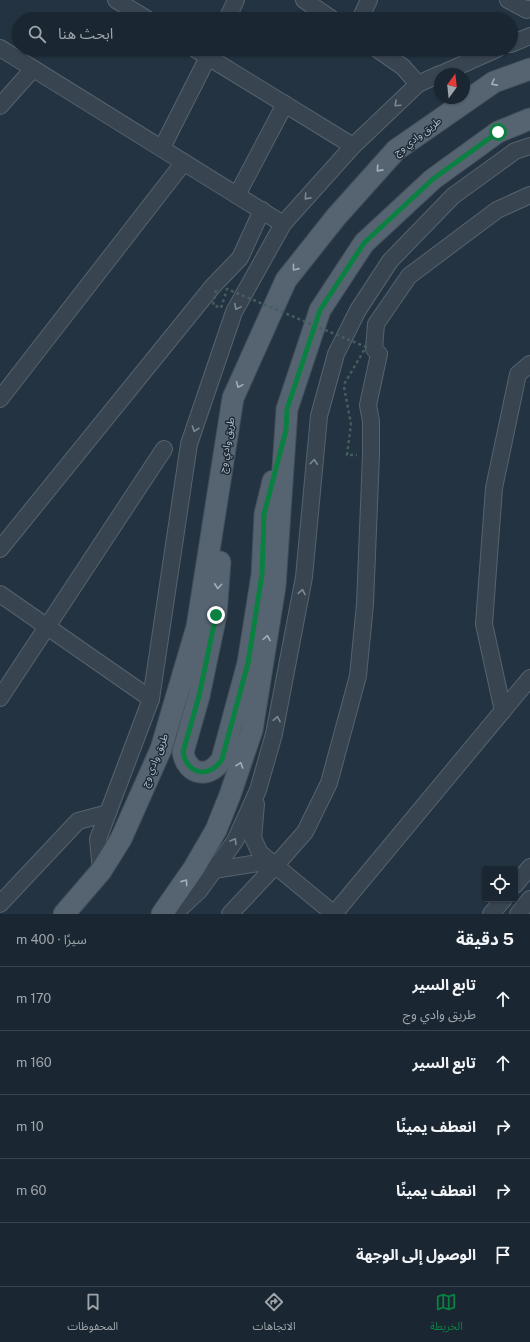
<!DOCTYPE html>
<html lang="ar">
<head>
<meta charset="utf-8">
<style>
	:root { --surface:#1a2631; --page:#232e39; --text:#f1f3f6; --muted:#9fa5ab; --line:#38434d; --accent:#0b8043 }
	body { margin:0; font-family:"Public Sans","Noto Sans Arabic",sans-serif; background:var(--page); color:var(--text); direction:rtl }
	.controls { position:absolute; right:12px; bottom:12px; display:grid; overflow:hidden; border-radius:4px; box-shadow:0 1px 3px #0004 }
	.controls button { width:36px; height:36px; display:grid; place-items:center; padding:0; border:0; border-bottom:1px solid var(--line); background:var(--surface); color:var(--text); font:20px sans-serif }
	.compass { position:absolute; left:434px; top:68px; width:36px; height:36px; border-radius:50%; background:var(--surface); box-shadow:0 1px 3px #0004; rotate:15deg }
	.stop { position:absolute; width:12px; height:12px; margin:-9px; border:3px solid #0b8043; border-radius:50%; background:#fff }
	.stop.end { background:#0b8043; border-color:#fff; box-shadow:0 1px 4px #0008 }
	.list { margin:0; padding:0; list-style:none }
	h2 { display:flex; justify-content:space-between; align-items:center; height:52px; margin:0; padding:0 16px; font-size:17px }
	h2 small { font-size:13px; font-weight:400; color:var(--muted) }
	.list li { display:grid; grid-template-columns:26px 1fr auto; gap:12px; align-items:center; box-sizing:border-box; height:64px; padding:0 16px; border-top:1px solid var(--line) }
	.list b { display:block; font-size:15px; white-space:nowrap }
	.list p { margin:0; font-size:13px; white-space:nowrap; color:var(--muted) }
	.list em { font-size:13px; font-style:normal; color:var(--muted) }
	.icon { flex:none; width:22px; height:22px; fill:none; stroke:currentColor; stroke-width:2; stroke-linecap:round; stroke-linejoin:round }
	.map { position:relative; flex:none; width:530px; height:914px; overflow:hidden; direction:ltr }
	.search { position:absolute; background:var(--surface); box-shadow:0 1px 3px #0004; left:12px; right:12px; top:12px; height:44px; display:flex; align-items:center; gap:10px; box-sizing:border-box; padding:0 14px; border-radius:22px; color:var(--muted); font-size:15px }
	.sheet { height:372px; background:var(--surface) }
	nav { display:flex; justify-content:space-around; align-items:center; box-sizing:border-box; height:56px; border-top:1px solid var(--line); background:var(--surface); font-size:11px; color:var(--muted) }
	nav a { display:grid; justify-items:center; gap:2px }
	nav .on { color:var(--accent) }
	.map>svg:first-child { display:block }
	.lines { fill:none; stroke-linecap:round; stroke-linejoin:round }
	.minor-casing { stroke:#56636e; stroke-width:18 }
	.major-casing { stroke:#414e5a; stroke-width:23 }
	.path { stroke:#445e5e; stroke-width:2.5; stroke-dasharray:3 3; stroke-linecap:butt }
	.minor { stroke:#384551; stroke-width:16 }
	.major { stroke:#566471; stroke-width:21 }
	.path-bridge { stroke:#445e5e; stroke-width:2.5; stroke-dasharray:3 3; stroke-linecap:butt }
	.oneway { stroke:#a1aeb9 }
	.oneway2 { stroke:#7c8994 }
	.route { stroke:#0b8043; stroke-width:5 }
	.labels { text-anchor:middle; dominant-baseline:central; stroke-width:3; stroke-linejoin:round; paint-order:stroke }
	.street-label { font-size:10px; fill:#b4c0cb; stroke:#1d2a36 }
</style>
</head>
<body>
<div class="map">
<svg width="530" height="914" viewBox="0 0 530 914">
	<rect width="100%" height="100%" fill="#233341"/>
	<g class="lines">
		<g class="minor-casing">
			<g id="minor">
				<polyline points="116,0 147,19"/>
				<polyline points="304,0 332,19"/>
				<polyline points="508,0 527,10 530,9"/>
				<polyline points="227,19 236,0"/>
				<polyline points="360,19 369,0"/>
				<polyline points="511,44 530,36"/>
				<polyline points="0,48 283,224"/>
				<polyline points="195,49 353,146"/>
				<polyline points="377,49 403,67 418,84"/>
				<polyline points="441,74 497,49"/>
				<polyline points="0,106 33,69"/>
				<polyline points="162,148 212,49"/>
				<polyline points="237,195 285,104"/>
				<polyline points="0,399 184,162"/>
				<polyline points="0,549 213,286 240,258 262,210"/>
				<polyline points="0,594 151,699"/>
				<polyline points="0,698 164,449"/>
				<polyline points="503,711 484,624 494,488 518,374 530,364"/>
				<polyline points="256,804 253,838 260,853 334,914"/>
				<polyline points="214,870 258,863 275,866"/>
				<polyline points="101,871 98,839 151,699 189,444 234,312 283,224 353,146 418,84 440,74"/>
				<polyline points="515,885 530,867"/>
				<polyline points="0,904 78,821 108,813"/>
				<polyline points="174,914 199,891 235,841 258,790 274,734 304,577 319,416 336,354 358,310 390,261 453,196 515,151 530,146"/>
				<polyline points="230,914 275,866 305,832 329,783 358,676 365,604 371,455 371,421 368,405 379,354 374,349 376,324 409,276 497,210 530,195"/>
				<polyline points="334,914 530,678"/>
				<polyline points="491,914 504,899"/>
				<polyline points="518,914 530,899"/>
			</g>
		</g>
		<g class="major-casing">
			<g id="major">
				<path d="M220,562L216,615L199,696L183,752C187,776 210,779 222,759L248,663L262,575L265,514L273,481"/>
				<polyline points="64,914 101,871 121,839 161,749 197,627 233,398 286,280 336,217 396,150 494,82 530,69"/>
				<polyline points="162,914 194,868 216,830 230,795 252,730 275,586 287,409 320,310 364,243 433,179 498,132 530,119"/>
			</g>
		</g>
		<polyline class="path" points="344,387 351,424 347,455 357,455"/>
		<use href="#minor" class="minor"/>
		<use href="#major" class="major"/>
		<polyline class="path-bridge" points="216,290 213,305 221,308 227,289 366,347 343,386"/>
	</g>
	<defs><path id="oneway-chevron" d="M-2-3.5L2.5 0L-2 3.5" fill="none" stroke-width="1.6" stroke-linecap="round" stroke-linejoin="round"/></defs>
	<g class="oneway">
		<use href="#oneway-chevron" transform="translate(494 83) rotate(152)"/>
		<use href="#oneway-chevron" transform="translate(379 169) rotate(132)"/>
		<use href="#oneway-chevron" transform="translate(295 268) rotate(129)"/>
		<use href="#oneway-chevron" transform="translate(239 385) rotate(114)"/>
		<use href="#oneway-chevron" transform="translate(218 586) rotate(95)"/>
		<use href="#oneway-chevron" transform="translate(267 638) rotate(-81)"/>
		<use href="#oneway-chevron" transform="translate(240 765) rotate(-71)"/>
		<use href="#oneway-chevron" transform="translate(185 882) rotate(-55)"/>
	</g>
	<g class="oneway2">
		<use href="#oneway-chevron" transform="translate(397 104) rotate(137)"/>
		<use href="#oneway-chevron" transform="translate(307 197) rotate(132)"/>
		<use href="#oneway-chevron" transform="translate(237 307) rotate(118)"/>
		<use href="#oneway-chevron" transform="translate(195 429) rotate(109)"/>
		<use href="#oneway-chevron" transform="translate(314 462) rotate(-85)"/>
		<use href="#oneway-chevron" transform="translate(302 592) rotate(-79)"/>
		<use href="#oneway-chevron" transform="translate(277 719) rotate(-79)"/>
		<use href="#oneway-chevron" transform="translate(234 841) rotate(-59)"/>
	</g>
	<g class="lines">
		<path class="route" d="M216,615L199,696L183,752C187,775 210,779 222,759L248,663L262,574L264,514L286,430L287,409L320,310L364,243L433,179L498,132"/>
	</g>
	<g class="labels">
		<g class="street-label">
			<text transform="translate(417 136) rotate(-37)">طريق وادي وج</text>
			<text transform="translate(226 445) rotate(-81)">طريق وادي وج</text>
			<text transform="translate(154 760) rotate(-68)">طريق وادي وج</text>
		</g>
	</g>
</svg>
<div class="controls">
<button><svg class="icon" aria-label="locate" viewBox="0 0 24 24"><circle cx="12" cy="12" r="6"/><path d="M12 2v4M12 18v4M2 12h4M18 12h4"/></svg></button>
</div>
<svg class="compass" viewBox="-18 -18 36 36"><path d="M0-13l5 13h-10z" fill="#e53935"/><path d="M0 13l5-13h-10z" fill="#9fa5ab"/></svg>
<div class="stop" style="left:498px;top:132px"></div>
<div class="stop end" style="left:216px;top:615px"></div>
<div class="search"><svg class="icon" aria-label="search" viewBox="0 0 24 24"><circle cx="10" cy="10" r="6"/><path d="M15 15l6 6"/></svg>ابحث هنا</div>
</div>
<section class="sheet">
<h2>5 دقيقة<small>سيرًا · 400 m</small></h2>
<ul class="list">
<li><svg class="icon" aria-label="ahead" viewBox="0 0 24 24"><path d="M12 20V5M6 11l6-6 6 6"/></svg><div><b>تابع السير</b><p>طريق وادي وج</p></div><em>170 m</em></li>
<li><svg class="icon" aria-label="ahead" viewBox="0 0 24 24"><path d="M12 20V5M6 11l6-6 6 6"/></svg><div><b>تابع السير</b></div><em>160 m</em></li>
<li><svg class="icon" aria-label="right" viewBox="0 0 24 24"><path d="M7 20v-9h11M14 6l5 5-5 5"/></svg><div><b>انعطف يمينًا</b></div><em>10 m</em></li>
<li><svg class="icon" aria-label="right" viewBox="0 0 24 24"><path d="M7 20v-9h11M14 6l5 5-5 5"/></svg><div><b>انعطف يمينًا</b></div><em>60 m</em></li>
<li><svg class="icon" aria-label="arrive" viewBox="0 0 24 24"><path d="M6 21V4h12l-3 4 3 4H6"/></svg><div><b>الوصول إلى الوجهة</b></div></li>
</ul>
</section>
<nav>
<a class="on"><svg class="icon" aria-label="map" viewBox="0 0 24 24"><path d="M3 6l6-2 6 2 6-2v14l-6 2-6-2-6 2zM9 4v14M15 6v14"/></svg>الخريطة</a>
<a><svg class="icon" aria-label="directions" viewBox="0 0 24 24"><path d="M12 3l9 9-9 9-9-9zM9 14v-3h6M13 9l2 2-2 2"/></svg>الاتجاهات</a>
<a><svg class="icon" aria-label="saved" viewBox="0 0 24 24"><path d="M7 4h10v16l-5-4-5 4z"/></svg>المحفوظات</a>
</nav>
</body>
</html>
